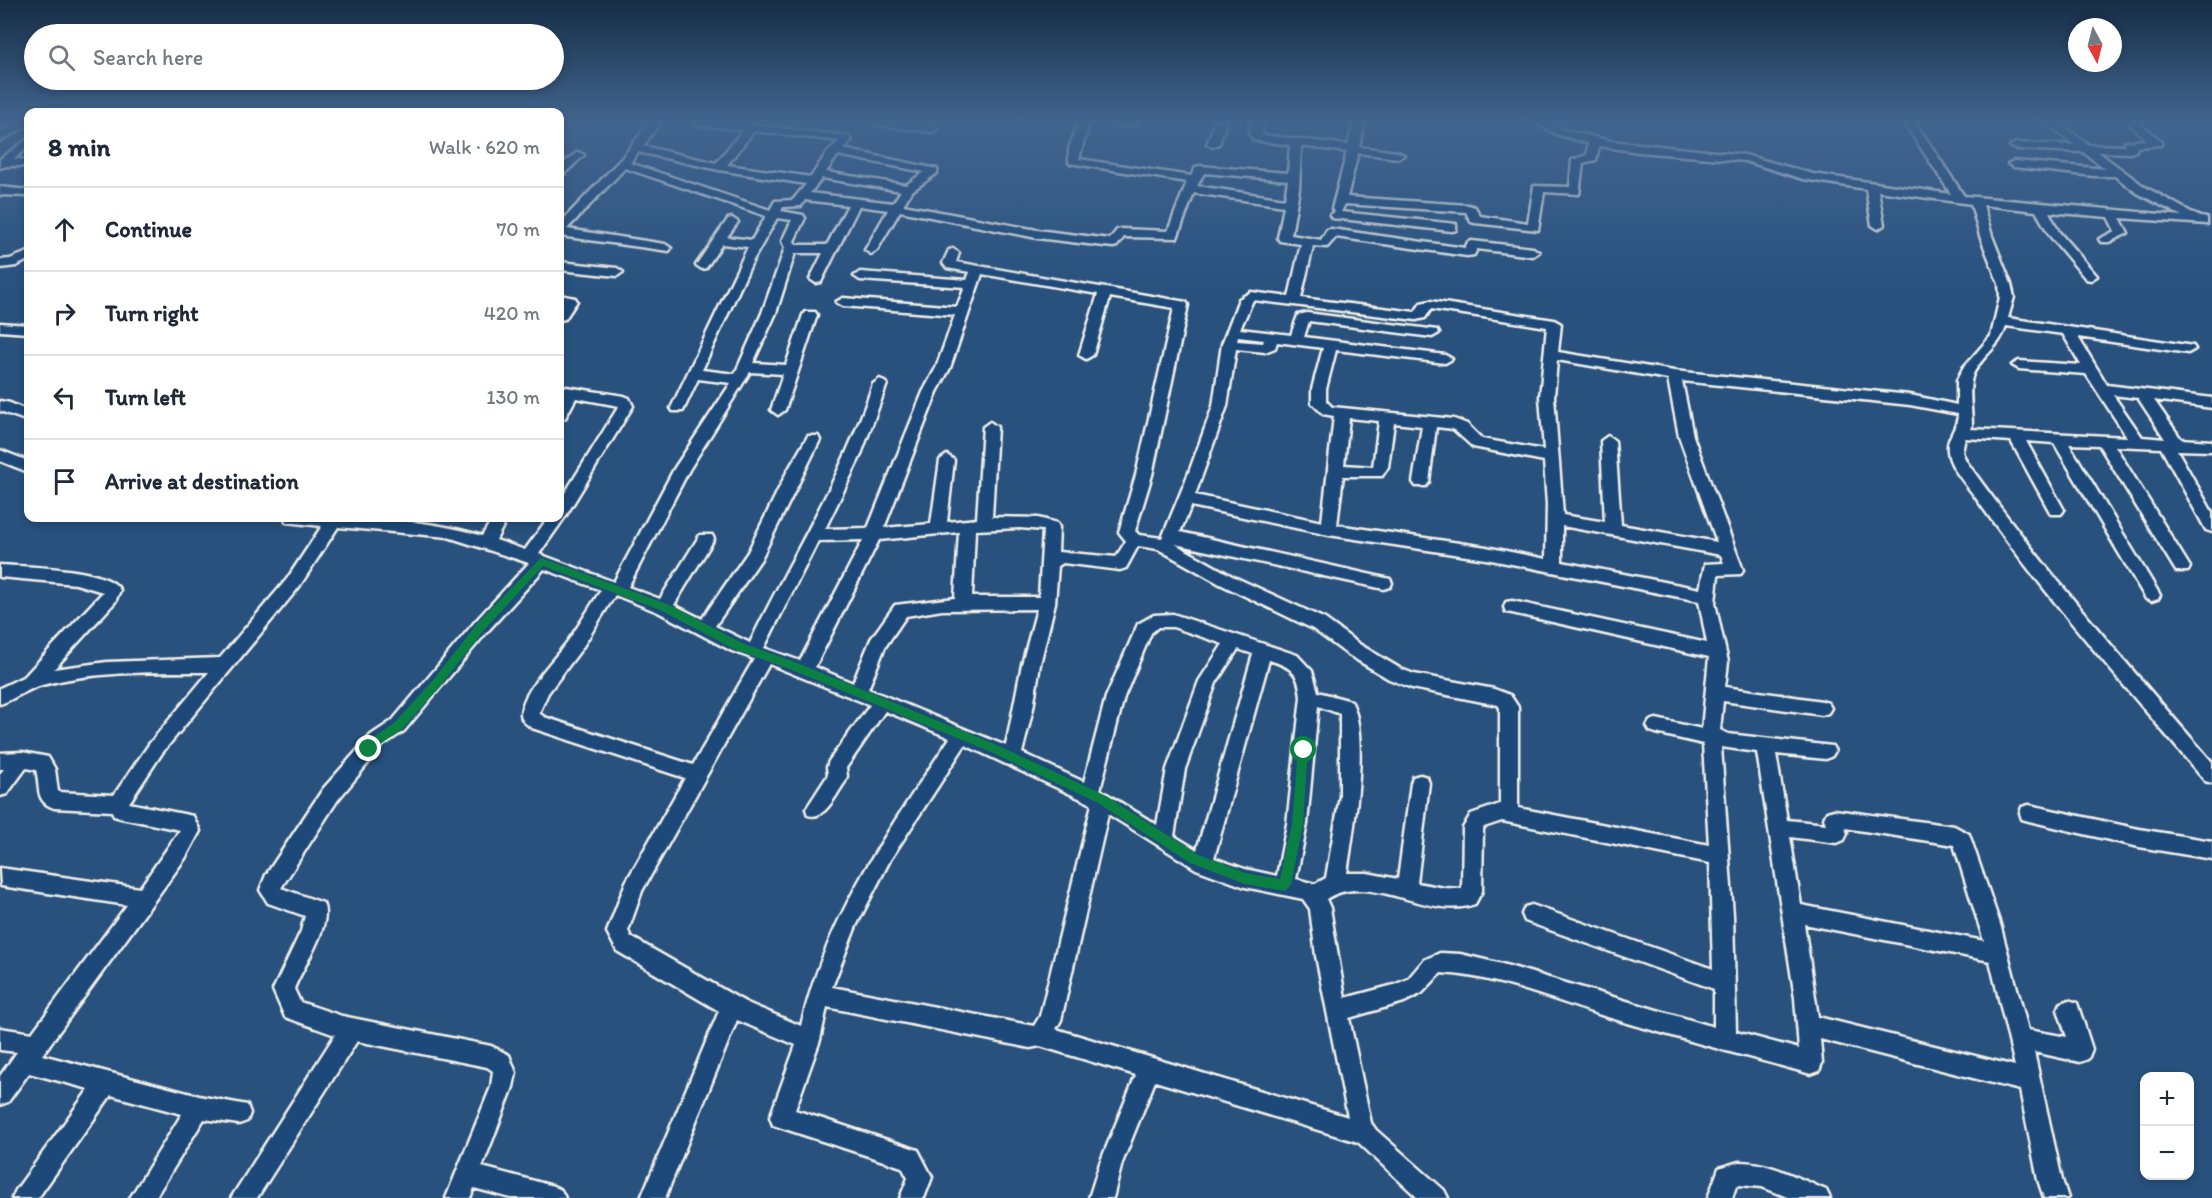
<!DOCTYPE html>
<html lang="en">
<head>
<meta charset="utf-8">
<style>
	:root { --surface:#fff; --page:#f6f6f7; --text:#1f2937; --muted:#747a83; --line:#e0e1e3 }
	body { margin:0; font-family:Itim,sans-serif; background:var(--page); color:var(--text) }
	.controls { position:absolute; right:18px; bottom:18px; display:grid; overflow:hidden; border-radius:12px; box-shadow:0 3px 9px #0003 }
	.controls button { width:54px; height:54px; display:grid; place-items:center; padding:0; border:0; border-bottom:2px solid var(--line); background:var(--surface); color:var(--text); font:30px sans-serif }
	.compass { position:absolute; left:2068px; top:18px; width:54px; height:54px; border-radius:50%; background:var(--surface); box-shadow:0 3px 9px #0003; rotate:173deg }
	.stop { position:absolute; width:18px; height:18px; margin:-14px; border:4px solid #0b8043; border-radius:50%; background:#fff }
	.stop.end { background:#0b8043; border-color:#fff; box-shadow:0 2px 6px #0008 }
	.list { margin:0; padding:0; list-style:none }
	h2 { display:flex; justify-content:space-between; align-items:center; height:78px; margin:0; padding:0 24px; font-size:26px }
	h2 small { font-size:20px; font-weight:400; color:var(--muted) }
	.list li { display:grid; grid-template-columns:39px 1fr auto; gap:18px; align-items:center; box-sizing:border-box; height:84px; padding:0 24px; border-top:2px solid var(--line) }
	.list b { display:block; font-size:22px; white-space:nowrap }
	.list em { font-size:20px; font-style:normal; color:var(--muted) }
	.icon { flex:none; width:33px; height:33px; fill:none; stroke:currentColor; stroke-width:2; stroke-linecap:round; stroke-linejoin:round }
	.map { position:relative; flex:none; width:2212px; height:1198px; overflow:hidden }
	.search { position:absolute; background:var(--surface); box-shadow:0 3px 9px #0003; left:24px; top:24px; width:540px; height:66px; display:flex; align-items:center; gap:15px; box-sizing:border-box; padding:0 21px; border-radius:33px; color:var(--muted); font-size:22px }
	.panel { position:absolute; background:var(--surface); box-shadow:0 3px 9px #0003; left:24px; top:108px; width:540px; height:414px; border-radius:12px }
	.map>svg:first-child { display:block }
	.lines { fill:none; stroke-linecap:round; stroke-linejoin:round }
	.minor-casing { stroke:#f4f1e8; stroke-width:5 }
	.minor { fill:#1f4a7a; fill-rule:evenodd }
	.route { fill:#0b8043 }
</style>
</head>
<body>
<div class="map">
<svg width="2212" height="1198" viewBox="0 0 2212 1198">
	<rect width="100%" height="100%" fill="#28517e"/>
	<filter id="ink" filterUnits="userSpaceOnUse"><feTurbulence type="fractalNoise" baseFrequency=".0167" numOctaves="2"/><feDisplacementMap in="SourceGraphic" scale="12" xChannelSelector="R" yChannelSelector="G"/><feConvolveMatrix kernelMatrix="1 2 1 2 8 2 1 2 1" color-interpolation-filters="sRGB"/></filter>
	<g filter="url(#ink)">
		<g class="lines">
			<g class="minor-casing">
				<g id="minor">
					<polygon points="18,122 28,122 28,125 0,141 0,133"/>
					<path d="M650,122H661L643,146L716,163L743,130L698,125L693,122H730L848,136L851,141L843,149L937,169V173L912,191L903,205L1037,230L1110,239L1117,230L1121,229L1168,231L1187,182L1069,163V148L1078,122H1089L1079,159L1191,176L1196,167L1200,166L1288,173L1290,145L1254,140L1250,135V122H1262V135L1348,145L1354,122H1365L1359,147L1398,152L1404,155L1398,158L1358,153L1347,197L1468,205L1475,207L1480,216L1528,223L1534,186L1570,187L1572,160L1587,155L1588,143L1556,134L1535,122H1549L1564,130L1611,141L1745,155L1813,174L1951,194L1904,122H1915L1964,196L2182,216L2137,193L2115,176H2094L2014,167L2008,164L2014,161L2106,169L2083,152L2016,149L2010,146L2016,143L2074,145L2046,122H2058L2089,145L2125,146V142L2147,140L2130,125L2132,123H2140L2161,141V145L2137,147L2136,151L2130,153L2098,152L2145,187L2200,217L2207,218V224L2120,218L2128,233L2109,242H2101L2099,239L2115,231L2108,217L2049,212L2059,232L2097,276L2091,280L2086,279L2050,236L2036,211L1983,205L1992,236L2011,284L2014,297L2008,318L2193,346L2195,349L2188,353L2078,337L2107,385L2212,398V408L2154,400L2181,439L2212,441V451L2177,450L2212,512V532L2206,530L2161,448L2115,446L2190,567L2188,571H2176L2099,445L2069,444L2160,595L2158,599L2152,601L2146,599L2054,443L2026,441L2064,510L2061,514H2051L2011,441L1965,438L1962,452L1966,461C2041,566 2127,664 2212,762V783L2205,781C2127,688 2045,597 1976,498C1967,485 1949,467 1948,451C1946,437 1958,429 1958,414L1910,405L1682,381L1693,436L1743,570L1741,574L1718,575L1715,603L1728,662L1725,687L1822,701L1828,703L1831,708L1828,713L1822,715L1723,701L1720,730L1728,734L1832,746L1835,751L1832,756L1826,759L1776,754L1787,820L1826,824L1824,818L1827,812L1834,810L1954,826L1969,834L2000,924L2028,1030L2067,1037L2058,1010L2061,1003L2069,1000L2077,1003L2092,1049L2088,1059L2080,1062L2034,1052L2062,1180L2068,1198H2044L2038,1180L2020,1090L1820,1039L1822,1063L1819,1071L1811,1074C1742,1055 1673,1037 1604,1016C1551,999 1496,976 1441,973L1422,993L1404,1002L1349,1018L1371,1123L1376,1130L1444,1190L1448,1198H1418L1358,1142L1155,1081L1122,1163L1113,1198H1089L1100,1163L1136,1075L1040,1046L1030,1048L827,1007L820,1040L795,1110L918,1150L932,1177L924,1198H900L908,1178L902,1167L773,1125L770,1117L796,1045L737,1020L665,1198H641L719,1011L617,951L607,932L626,882L685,778L532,728C527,724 521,721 521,714C522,691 555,659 568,641C580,624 590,607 601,590L544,569L486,633L404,731L383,745L337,801L281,888L323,903C333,926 302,967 294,989L300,1002L342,1016L491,1046L509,1055L516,1073L513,1087L482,1167L553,1186L561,1190L565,1198H511L474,1188L470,1198H446L491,1087L493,1071L487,1067L357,1041L257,1198H231L335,1035L285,1017L273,990L301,931L305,916L268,903L260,890L266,875L323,789L371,735L392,721L474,623L529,563L448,537L338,527L299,587L162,753L129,803L193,816L200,831L186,857L42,1055L199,1096L247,1105L250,1113L247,1121L239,1124L204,1119L155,1198H130L182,1114L111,1095L38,1198H12L16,1190L89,1089L29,1073L8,1102L0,1105V1076L17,1052L0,1050V1028L32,1033L127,905L1,886L0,868L140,888L180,830L121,818L114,816L112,811L54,808C34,801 41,786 36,770L26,768L7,794L0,796V774L4,769H0V753L22,752L48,757L55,769L58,792L114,795L150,743L209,672C154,672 95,671 42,685C27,689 15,699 0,704V688L25,676L103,592L76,584L0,577V565C25,567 108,567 120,590L115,602L54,669L107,662L220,658L287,579L322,526L286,522L285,518C350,518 419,516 482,536L493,518H507L496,540L525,550L548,518H560V501L619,406L576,398L565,418L560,420V403L563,396L560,395V386L624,396L629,398L633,406L565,517L539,554L614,582L674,469L731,383L698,379L683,411H673L671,408L748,247L722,244L706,268L702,269L696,265L728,219L732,218L738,222L727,237L752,240L766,216L625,168L567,229L665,244L671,248L669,251L560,236V223L622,158ZM754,131L839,141L826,154L811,177L727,165ZM1301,146L1347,152L1332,209L1335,212L1330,215L1332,218L1452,231L1456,230V224L1341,212L1345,204L1466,212L1471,222L1475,223L1538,230L1544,192L1579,194L1583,163L1596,160L1599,146L1639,152L1745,161L1803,179L1866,189L1872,225L1878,229L1884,225L1878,191L1971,204L1980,236L1999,284L2000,297L1991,336L1963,368L1957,380V405L1910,395L1674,371L1558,352L1561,324L1554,320L1430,301L1421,303L1415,312L1301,298L1313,246L1327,247L1336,237L1467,256L1474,255L1477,249L1533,256L1539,252L1533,248L1472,241L1468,242L1465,248L1331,229L1327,230L1321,240L1291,235L1299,189ZM638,152L719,170L806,184L793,200L775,201L770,210L630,163ZM838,155L924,172L906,185L826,172ZM1204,173L1288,180L1285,199L1197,186ZM822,178L901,191L893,203L810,193ZM1194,193L1284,206L1278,238L1280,241L1301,244L1289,297L1251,292L1239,299L1222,344L1213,406L1188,475L1162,538L1139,535L1135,531L1152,475L1188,305L1186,302L956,262L959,253L953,249L949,250L943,263L947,268L970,272L967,280L860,272L854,276L860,280L965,287L957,307L843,298L836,302L843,306L955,315L936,368L923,392L868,528L825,529L860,457L887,384L880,379L873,384C843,476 791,557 750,643L715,626L761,559L820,440L818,436H808L787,472L748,552L702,619L674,605L714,539L712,535H700L660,599L628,587L689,470L750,372L783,374L771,410L778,415L785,410L817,315L815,312H805L803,315L786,365L753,363L776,313L795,253H823L810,279L816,283L821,282L859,206L888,210L865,250L871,254L877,250L900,211L1037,238L1113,247L1117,246L1124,237L1177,238ZM805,200L848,205L827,245H796L794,241L805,218L803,215L781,211L783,207L801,206ZM777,218L792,220L782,241L785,248L762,313L735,374L702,370L752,262ZM982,274L1098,294L1079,355L1086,359L1093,355L1110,297L1174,308L1136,475L1119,532L1126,541L1116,557L1058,552L1059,527L1057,523L1038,518L992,517L997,427L990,422L983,427L977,519L947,522L954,460L947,455L940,460L931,524L884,528L937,392L950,368ZM1253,300L1416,320L1425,318L1431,309L1547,327L1540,397L1544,450L1482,439L1467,424L1454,419L1332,407L1326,401V389L1336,350L1445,363L1452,359L1445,355L1304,337L1309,321L1432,337L1439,333L1437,330L1307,313L1298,315L1291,335L1240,329ZM2006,326L2063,334L2081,365L2019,361L2012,365L2019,369L2086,374L2127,437L1970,429L1972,425C1972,411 1968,391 1972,377C1979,357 2001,347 2006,326ZM1238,337L1264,340L1263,343L1237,341ZM1277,342L1323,348L1312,389V403L1323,414L1334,416L1322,522L1195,495L1227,406L1236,349L1265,352L1275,348ZM1557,360L1668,379L1679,436L1717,542L1621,525L1615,441L1608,436L1601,441L1605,522L1563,515L1554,397ZM2113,395L2138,398L2165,439L2142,437ZM1349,418L1379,421L1373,467L1344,465ZM1394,423L1422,426L1413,482L1416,486H1426L1429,482L1436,427L1453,429L1473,447L1544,461L1547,504L1546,559L1486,547L1337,525L1343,476H1382L1388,467ZM1191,506L1329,535L1486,559L1699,601L1707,643L1512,601L1506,602L1504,607L1506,612L1512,613L1709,657L1702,729L1656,719L1650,721L1647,726L1650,731L1656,733L1703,744L1709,845L1518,808V707L1510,695L1494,689L1414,674L1401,669L1359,644L1325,619L1232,576L1175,544L1384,589L1390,587L1392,583L1390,579L1180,532ZM1562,526L1721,555L1724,563L1705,564L1700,589L1562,562ZM1020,528L1043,530L1039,597H972L975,530ZM959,532L955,598L895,605L871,639L853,683L815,667L879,540ZM863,540L800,661L764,648L818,541ZM1138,546L1158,549L1220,584L1313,629L1347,654L1389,679L1412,688L1498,705L1500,708V804L1471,814L1463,828L1462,889L1444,888L1417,883L1429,783L1427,777L1420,775L1413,777L1411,783L1398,879L1367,873H1347C1353,834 1370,734 1351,701L1318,692L1312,671L1297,655L1173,614L1154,615L1138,624L1106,697L1084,782L1022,753L1033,708L1040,664L1055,603L1058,566L1063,563L1120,570L1126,568ZM615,595L658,612L732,651L754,659L693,765L544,717L539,713L548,693L582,648ZM1037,609L1022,664L1006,746L868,689L885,647L906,616L942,610ZM1158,627H1173L1223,644L1199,681L1167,769L1157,825L1100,790L1124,697L1151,633ZM1238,649L1253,654L1197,850L1174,836L1185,769L1216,683ZM1269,660C1292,667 1299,673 1301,697L1287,824L1277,876L1245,869L1214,858ZM769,664L870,705L829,761L827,767L828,775L806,809L808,815C825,821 836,794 845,782L847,776L846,768L885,711L950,738C889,829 826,918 801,1026L745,1002L631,937L628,931L642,891ZM1318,706L1340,714V796L1326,878L1315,884L1296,879L1307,824ZM965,745L1092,804L1040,1016L1034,1026L832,987L856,926L890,860ZM1721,747L1757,752L1795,998L1799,1049L1736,1032L1733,915ZM1108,814L1196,869L1245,887L1303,899L1310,909L1316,956L1348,1117L1056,1029L1061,1020ZM1502,821L1710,863L1713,969L1532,905L1525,907L1522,914L1525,921L1714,989V1027L1502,964L1460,954L1440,953L1424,960L1408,979L1394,985L1345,998L1330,908L1326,899C1369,870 1429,921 1475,904L1482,891L1483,829L1484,827ZM1845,828L1954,845L1984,941L1801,905L1790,837L1837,843L1844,840L1847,834ZM1804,924L1990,961L2015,1066L1818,1017Z"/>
					<path d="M874,122C890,122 925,119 938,129L932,132L879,125Z"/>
					<path d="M1110,122H1139C1133,127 1116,127 1110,122Z"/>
					<polygon points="1215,122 1226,122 1219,144 1213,147 1207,144"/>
					<polygon points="28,139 28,147 14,159 28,160 28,166 6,166 0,168 0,159"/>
					<polygon points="578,152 584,155 582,157 564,174 560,175 560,166"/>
					<polygon points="0,187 28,190 28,196 0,195"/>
					<polygon points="28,252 28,260 16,266 0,268 0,260 10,259"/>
					<polygon points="560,262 617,268 623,272 617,276 560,270"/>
					<polygon points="560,295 575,298 577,301 565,319 560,320 560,307 562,303 560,303"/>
					<polygon points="0,323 28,325 28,333 0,331"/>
					<polygon points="0,401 10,403 28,411 28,421 0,411"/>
					<polygon points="0,450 28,461 28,472 0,461"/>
					<polygon points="2029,805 2139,829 2212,841 2212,859 2139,847 2029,821 2022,819 2020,813 2022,807"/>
					<path d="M1739,1162C1770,1162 1798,1178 1826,1190L1830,1198H1790L1762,1187L1739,1185L1736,1186L1732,1198H1708L1719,1168Z"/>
				</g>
			</g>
			<use href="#minor" class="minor"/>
		</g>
	</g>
	<linearGradient id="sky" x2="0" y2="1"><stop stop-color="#162d45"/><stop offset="0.42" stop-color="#42658f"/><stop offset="1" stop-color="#42658f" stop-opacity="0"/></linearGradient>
	<rect width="2212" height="290" fill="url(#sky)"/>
	<polygon class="route" points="541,558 667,604 742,643 795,662 999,746 1106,796 1198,855 1245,873 1280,879 1292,824 1298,750 1304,746 1308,747 1303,824 1291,885 1285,891 1245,884 1190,863 1098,803 991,752 787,668 734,649 660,610 543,566 483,631 441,685 402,729 380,744 373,752 365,752 365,746 373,737 394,723 434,679 476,625"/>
</svg>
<div class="controls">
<button>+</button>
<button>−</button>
</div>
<svg class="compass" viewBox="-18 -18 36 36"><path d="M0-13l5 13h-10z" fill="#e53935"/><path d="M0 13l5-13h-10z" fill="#747a83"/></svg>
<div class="stop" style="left:1304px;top:750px"></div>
<div class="stop end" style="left:369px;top:749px"></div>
<div class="search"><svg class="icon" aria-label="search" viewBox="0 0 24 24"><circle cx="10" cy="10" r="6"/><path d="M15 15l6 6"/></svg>Search here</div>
<section class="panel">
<h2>8 min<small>Walk · 620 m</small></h2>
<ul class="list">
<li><svg class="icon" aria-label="ahead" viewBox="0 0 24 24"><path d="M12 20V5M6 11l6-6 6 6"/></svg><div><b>Continue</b></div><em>70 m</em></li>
<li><svg class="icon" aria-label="right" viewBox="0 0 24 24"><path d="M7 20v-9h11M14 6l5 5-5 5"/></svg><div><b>Turn right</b></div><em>420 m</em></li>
<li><svg class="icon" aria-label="left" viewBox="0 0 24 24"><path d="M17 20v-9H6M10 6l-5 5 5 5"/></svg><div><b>Turn left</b></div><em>130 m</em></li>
<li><svg class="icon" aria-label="arrive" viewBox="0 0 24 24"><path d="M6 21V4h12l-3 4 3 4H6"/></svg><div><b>Arrive at destination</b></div></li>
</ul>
</section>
</div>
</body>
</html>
